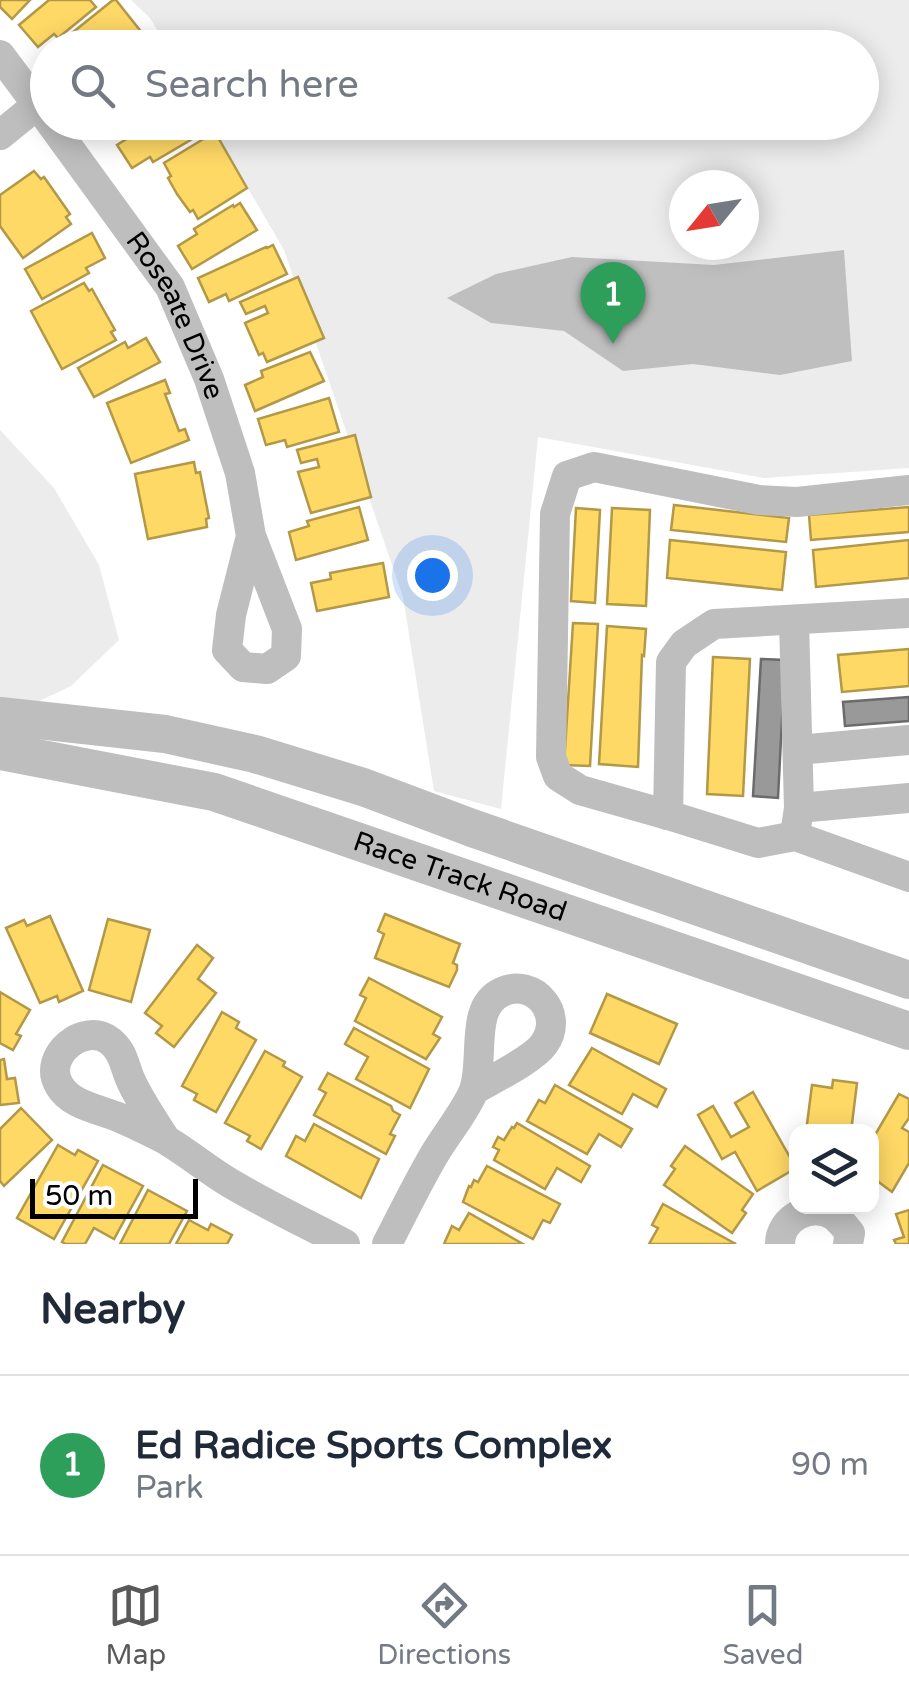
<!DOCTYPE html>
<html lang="en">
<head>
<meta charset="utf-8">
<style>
	:root { --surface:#fff; --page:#f2f2f3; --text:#1f2937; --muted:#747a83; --line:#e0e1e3; --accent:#595959 }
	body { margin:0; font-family:"Varela Round",sans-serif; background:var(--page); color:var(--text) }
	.controls { position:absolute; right:30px; bottom:30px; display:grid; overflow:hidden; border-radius:20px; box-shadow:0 5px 25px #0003 }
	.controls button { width:90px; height:90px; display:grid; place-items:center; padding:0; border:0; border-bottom:2px solid var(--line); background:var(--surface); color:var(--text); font:50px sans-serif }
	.compass { position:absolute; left:669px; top:170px; width:90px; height:90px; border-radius:50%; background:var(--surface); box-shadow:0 5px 25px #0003; rotate:240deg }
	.scale { position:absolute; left:30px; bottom:25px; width:168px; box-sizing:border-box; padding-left:10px; border:5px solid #000; border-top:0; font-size:28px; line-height:35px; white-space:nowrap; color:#000; -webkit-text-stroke:8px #fff; paint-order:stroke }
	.you { position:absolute; left:432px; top:575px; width:35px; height:35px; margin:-25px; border:8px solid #fff; border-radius:50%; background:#1a73e8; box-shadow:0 0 0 15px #1a73e833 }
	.badge { display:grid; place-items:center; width:65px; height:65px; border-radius:50%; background:var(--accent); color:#fff; font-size:32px; font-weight:700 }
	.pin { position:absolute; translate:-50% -82px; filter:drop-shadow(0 2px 5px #0008) }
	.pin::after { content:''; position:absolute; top:52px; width:35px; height:30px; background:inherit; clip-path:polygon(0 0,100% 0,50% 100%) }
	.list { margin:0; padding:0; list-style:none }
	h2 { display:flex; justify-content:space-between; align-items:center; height:130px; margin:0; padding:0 40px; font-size:42px }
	h2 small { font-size:32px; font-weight:400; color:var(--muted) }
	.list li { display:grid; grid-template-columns:65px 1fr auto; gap:30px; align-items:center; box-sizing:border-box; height:180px; padding:0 40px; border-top:2px solid var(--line) }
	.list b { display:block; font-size:38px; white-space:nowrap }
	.list p { margin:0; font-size:32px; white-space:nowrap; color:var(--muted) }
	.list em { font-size:32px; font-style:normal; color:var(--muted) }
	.icon { flex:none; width:55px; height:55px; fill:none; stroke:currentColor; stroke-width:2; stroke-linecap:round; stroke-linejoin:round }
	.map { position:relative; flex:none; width:909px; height:1244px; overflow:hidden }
	.search { position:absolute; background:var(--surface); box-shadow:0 5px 25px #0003; left:30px; right:30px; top:30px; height:110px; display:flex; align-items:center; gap:25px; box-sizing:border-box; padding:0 35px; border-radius:55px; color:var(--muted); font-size:38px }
	.sheet { height:310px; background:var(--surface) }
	nav { display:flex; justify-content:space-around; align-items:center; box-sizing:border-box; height:140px; border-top:2px solid var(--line); background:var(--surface); font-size:28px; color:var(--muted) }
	nav a { display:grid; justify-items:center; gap:5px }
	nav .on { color:var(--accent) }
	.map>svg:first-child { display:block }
	.green { fill:#ececec; fill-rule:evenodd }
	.water { fill:#bfbfbf }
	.homes { fill:#ffd966; stroke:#b29847; stroke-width:2.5 }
	.industry { fill:#999; stroke:#6b6b6b; stroke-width:2.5 }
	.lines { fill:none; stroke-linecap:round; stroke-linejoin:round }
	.minor { stroke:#bebebe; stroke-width:30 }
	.major { stroke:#bebebe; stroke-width:38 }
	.labels { text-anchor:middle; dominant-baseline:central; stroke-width:10; stroke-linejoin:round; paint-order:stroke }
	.street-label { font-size:28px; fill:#000; stroke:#fff }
</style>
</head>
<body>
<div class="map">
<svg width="909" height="1244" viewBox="0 0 909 1244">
	<rect width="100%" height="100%" fill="#fff"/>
	<g class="green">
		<path d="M131,0H909V468L764,478L538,437L501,809L434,791L403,597L284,250L210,123L862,122V48L167,47L150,18ZM684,185H744V245H684Z"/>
		<polygon points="0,430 54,488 99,565 119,640 71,686 33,704 0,702"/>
	</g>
	<polygon class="water" points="844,250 852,361 780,375 693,364 623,371 564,331 491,323 447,298 496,274 572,257 714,265"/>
	<g class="homes">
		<polygon points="0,0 30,0 12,19 0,7"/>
		<polygon points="49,0 90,0 96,7 58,38 54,34 38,47 19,25"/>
		<polygon points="113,0 116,0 154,48 71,48 74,45 67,37"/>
		<polygon points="154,122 192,122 199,135 153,162 150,157 132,168 117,145"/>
		<polygon points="215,132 247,188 198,219 193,210 190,212 177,194 168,178 171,176 164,163"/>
		<polygon points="34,171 41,179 44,177 70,214 66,217 71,224 23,258 0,226 0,195"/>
		<polygon points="240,203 257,230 192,269 178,246 197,234 194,229 233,205 234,207"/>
		<polygon points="92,233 105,258 86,268 89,273 42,299 25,269"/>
		<polygon points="273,245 287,274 229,301 226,294 209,302 198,278 266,247 267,248"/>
		<polygon points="298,277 324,338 267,362 263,353 259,355 245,323 268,313 265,306 246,314 240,302"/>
		<polygon points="84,283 89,291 92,289 102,307 115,330 111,332 116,340 62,369 31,311"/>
		<polygon points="146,338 160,362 94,397 78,368 125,342 128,348"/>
		<polygon points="310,352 324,381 255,411 245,385 263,377 261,371"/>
		<polygon points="165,380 170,393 165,394 179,431 185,429 189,440 131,463 107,403"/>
		<polygon points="329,398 339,432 287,447 285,440 266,445 258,419"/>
		<polygon points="355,435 371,497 311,513 298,472 319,467 317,459 301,463 297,450"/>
		<polygon points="194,462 196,473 200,472 209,518 206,519 207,527 148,539 135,474"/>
		<polygon points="674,505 789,518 786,542 671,530"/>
		<polygon points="359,507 368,540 296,560 289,532 309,526 307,521"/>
		<polygon points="909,507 909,532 811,540 809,515"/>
		<polygon points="576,508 600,510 595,603 571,601"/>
		<polygon points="612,508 650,510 646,606 607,604"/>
		<polygon points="670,540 786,552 782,590 667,578"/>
		<polygon points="909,540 909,578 816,587 813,550"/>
		<polygon points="383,563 389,597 317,611 311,583 331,579 330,573"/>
		<polygon points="573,623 598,624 590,766 564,765"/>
		<polygon points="607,626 646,629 644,656 642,655 638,767 599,764"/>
		<polygon points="909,649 909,686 842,692 838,655"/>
		<polygon points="713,657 750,659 743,796 707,794"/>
		<polygon points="385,914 460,944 453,963 457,965 457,970 449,987 375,958 384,934 378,931"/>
		<polygon points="50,916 83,991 59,1002 57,996 40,1003 6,928 24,920 27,926"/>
		<polygon points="108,919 150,930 131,1002 89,990"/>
		<polygon points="197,945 213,958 198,979 216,993 174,1047 156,1033 162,1026 145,1013"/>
		<polygon points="369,978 442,1017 433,1034 440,1038 426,1059 355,1021 366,998 360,995"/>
		<polygon points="0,992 30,1010 16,1034 21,1036 13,1050 0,1043"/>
		<polygon points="607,994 677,1024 659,1064 590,1033"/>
		<polygon points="222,1012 239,1022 236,1028 256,1040 216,1112 194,1100 197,1094 182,1086"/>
		<polygon points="354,1028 429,1069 410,1108 356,1079 368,1057 345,1044"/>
		<polygon points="592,1048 666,1089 657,1107 633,1094 622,1114 569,1085"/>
		<polygon points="265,1051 285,1062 283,1066 302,1077 261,1149 247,1141 250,1136 225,1123"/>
		<polygon points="4,1059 7,1079 15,1078 19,1103 0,1105 0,1060"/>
		<polygon points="328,1073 391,1106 393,1111 400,1115 390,1134 395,1136 386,1154 314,1115 326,1093 319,1089"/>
		<polygon points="833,1080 857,1083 851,1132 806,1132 812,1085 832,1088"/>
		<polygon points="555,1085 632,1129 621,1147 599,1134 587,1154 527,1121 539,1100 545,1103"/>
		<polygon points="753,1092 796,1168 757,1191 735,1152 722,1159 698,1115 713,1106 731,1137 749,1127 735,1103"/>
		<polygon points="899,1094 909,1099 909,1118 902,1128 909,1132 909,1163 892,1192 872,1177 872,1140"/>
		<polygon points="21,1108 52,1140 4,1186 0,1181 0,1129"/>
		<polygon points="517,1123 590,1166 581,1182 557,1168 545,1189 494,1160 499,1150 493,1147 498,1137 504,1140 512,1127 514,1128"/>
		<polygon points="314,1124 379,1159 361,1198 286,1156 296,1136 305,1141"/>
		<polygon points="58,1145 75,1155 78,1150 98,1161 54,1239 17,1218"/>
		<polygon points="685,1146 753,1194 742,1210 746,1213 732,1233 664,1185 675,1169 671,1166"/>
		<polygon points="103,1165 143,1186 114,1239 94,1228 85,1244 66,1244 62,1242"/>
		<polygon points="487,1166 560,1204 550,1223 543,1220 533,1239 463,1202 469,1186 471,1187 474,1180 478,1182"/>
		<polygon points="148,1190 187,1211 169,1244 120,1244"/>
		<polygon points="663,1204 736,1244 649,1244 658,1228 652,1225"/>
		<polygon points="909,1210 909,1244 896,1244 894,1240 904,1237 896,1214"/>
		<polygon points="469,1213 523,1244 444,1244 452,1226 459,1230"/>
		<polygon points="189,1220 208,1230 211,1224 232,1235 227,1244 176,1244"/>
	</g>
	<g class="industry">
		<polygon points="761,659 785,660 778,798 753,796"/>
		<polygon points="909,697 909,721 845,726 843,702"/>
	</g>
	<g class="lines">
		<g class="minor">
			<polyline points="0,55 48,119"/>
			<path id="s1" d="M50,122L170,287L209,379L240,473L251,536L287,629L286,656L267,669L243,667L227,650L231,615L251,536"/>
			<polyline points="0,135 37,105"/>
			<polyline points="909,490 797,502 759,500 594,467 567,476 555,514 551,757 558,776 580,790 668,815 758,843 795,836 909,877"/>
			<polyline points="794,621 799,808"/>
			<polyline points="798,750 909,740"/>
			<polyline points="668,815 671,662 684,644 714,624 909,613"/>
			<polyline points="796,828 799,808 909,798"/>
			<path d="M166,1140C154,1121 140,1101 131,1081C124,1066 124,1052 110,1041C84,1021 42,1056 59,1085C70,1105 98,1109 118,1117C134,1124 151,1132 166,1140C188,1153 208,1170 230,1183C267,1205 307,1224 345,1244"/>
			<path d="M387,1244C402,1215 417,1184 434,1155C445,1136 467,1109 474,1090C485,1058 469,1007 502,992C535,977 565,1015 544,1044C534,1059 491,1080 474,1090"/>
			<path d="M780,1244C780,1218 811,1202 833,1215C840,1220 845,1227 850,1233L848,1244"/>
		</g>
		<g class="major">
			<polyline points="0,716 165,734 255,754 363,787 472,828 909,980"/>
			<path id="s2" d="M0,751L214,792L909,1031"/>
		</g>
	</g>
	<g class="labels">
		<g class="street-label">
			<text stroke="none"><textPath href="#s1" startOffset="232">Roseate Drive</textPath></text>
			<text stroke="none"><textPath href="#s2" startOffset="478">Race Track Road</textPath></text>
		</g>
	</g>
</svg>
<div class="controls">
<button><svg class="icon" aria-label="layers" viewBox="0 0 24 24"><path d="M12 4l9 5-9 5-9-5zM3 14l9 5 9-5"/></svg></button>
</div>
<svg class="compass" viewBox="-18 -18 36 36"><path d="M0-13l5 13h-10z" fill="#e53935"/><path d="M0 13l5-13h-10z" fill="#747a83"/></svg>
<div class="scale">50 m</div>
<div class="you"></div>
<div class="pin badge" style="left:613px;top:344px;background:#2e9e5b">1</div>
<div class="search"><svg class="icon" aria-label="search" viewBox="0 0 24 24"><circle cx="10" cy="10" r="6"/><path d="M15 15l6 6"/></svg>Search here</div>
</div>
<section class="sheet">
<h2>Nearby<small></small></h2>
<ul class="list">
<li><span class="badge" style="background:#2e9e5b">1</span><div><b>Ed Radice Sports Complex</b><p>Park</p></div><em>90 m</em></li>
</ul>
</section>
<nav>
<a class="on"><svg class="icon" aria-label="map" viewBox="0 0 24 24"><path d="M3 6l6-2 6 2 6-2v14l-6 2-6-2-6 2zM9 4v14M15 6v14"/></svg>Map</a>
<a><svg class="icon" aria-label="directions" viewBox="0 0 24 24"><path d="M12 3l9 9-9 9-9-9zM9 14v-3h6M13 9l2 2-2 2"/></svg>Directions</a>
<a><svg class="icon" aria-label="saved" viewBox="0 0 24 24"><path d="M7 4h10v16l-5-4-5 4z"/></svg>Saved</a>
</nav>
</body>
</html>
